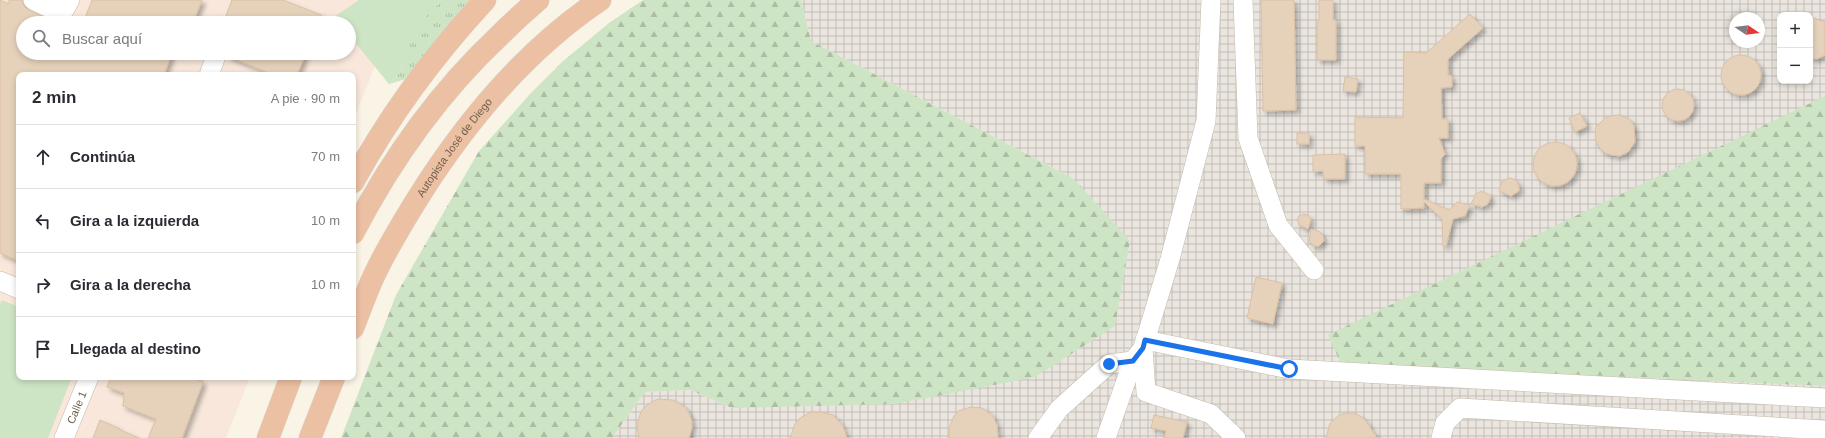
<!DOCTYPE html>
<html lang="es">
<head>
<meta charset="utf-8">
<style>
	:root { --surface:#fff; --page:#f7f7f7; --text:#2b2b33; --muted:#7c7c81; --line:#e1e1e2 }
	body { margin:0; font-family:Arial,sans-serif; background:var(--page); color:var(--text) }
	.controls { position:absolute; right:12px; top:12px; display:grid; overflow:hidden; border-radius:8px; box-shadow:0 2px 6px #0003 }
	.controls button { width:36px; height:36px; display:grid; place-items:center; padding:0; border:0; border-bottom:1px solid var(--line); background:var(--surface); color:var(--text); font:20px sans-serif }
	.compass { position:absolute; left:1729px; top:12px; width:36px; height:36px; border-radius:50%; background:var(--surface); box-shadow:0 2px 6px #0003; rotate:103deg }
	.stop { position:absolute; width:12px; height:12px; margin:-9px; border:3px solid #1a73e8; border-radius:50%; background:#fff }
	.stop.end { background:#1a73e8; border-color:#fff; box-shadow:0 1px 4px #0008 }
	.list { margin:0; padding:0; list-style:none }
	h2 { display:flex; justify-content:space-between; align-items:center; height:52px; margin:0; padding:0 16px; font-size:17px }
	h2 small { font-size:13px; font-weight:400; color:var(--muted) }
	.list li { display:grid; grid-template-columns:26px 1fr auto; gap:12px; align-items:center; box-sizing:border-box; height:64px; padding:0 16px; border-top:1px solid var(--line) }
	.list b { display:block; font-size:15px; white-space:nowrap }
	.list em { font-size:13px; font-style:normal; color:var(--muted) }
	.icon { flex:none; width:22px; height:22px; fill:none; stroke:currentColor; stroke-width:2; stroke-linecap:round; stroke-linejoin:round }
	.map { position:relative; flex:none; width:1825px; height:438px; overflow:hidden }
	.search { position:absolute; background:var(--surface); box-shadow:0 2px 6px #0003; left:16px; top:16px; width:340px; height:44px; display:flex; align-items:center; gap:10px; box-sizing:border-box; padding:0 14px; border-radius:22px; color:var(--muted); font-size:15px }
	.panel { position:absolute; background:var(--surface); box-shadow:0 2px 6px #0003; left:16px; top:72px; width:340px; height:308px; border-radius:8px }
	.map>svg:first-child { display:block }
	.commercial { fill:#f8e7da; fill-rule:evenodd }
	.industrial { fill:url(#industrial-grid); fill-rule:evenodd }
	.grass { fill:url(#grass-tufts) }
	.forest { fill:url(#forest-firs) }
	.green { fill:#cee5c5 }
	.building { fill:#e6d2bb; stroke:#dcc0a3; filter:url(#shadow) }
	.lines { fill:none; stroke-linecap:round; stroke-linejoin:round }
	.minor-casing { stroke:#c7bbab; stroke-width:20 }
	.highway-casing { stroke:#dad5d1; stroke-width:23 }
	.minor { stroke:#fff; stroke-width:19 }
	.highway { stroke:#ecc0a3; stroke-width:22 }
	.route { stroke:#1a73e8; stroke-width:5 }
	.labels { text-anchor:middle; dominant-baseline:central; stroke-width:3; stroke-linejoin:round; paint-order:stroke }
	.street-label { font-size:11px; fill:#6f5e4d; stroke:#fdf8eb }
</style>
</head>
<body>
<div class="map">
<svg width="1825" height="438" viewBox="0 0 1825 438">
	<defs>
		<pattern id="industrial-grid" width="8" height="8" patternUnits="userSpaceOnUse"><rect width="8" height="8" fill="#eae5df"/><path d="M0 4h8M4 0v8" fill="none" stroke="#c2bdb7"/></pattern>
		<pattern id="grass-tufts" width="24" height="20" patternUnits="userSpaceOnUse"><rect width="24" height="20" fill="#cee5c5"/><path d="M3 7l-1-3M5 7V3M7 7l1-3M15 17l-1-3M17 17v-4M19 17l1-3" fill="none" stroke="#abbda2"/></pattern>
		<pattern id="forest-firs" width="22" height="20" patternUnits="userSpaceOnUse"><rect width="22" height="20" fill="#cee5c5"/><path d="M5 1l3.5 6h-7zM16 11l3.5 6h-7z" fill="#abbda2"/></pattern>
		<filter id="shadow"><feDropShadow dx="3.5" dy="3.5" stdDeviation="2" flood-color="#0004"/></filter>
	</defs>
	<rect width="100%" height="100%" fill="#f9f4e5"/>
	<path class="commercial" d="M0,0H442L374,68L353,121V75H19V377H250L226,438H0ZM23,23H349V53H23Z"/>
	<path class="industrial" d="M801,0H1825V438H612L645,392L690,390L732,408L1074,179L811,41ZM1780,15H1810V81H1780ZM1735,18H1759V42H1735Z"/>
	<polygon class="grass" points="442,0 474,0 413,77 389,84 402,69 406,36"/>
	<g class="forest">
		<polygon points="643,0 801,0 811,41 1074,179 1130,241 1115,326 1035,377 895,404 732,408 690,390 645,392 612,438 341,438 396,295 479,151 531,93 562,62 609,23"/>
		<polygon points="1825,96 1825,386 1341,364 1328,335"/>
	</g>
	<g class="green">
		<polygon points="359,0 442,0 407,36 402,69 389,84 349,35 349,23 339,23 334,17"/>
		<polygon points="2,300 19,307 19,377 72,377 48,438 0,438 0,304"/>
	</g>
	<g class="building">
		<polygon points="0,0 9,4 9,0 22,0 24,6 28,10 50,19 48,23 23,23 23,53 172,53 164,75 19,75 19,261 0,253"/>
		<polygon points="92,0 202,0 193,23 83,23"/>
		<polygon points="232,0 283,0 321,15 318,23 223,23"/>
		<polygon points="1261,0 1294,0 1296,110 1263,111"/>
		<polygon points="1319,0 1333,0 1333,20 1336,20 1336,60 1317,60 1317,20 1319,20"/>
		<polygon points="1470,14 1483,28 1448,59 1448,75 1452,76 1452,87 1441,88 1442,119 1448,119 1448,138 1439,138 1445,154 1441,159 1441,183 1424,183 1424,199 1449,210 1457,202 1470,205 1465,216 1453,219 1446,246 1443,246 1442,219 1424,202 1424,208 1401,209 1401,174 1365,174 1365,146 1355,146 1355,117 1403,118 1404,52 1426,53"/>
		<polygon points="1810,17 1825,22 1825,55 1817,59 1810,59"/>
		<polygon points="228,53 306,53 297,75 274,75 227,56"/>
		<circle cx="1741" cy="75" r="20"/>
		<polygon points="1345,77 1358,79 1356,92 1343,91"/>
		<circle cx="1678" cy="105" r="16"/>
		<polygon points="1580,113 1587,126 1575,132 1569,118"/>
		<polygon points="1618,115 1629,119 1634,126 1635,142 1628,152 1620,156 1611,155 1605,153 1599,147 1596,142 1595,128 1606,117"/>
		<rect x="1297" y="133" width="12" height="11"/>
		<circle cx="1555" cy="164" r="22"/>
		<polygon points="1345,154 1345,179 1324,179 1323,171 1313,172 1313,155"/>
		<polygon points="1510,178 1516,180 1519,187 1519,191 1511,196 1499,191 1502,181"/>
		<polygon points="1481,191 1491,196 1488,204 1482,207 1471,204 1476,194"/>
		<polygon points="1303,214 1307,215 1311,219 1308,229 1299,225 1298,221 1298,217"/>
		<polygon points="1311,229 1320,232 1323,236 1324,241 1319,246 1314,246 1309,241"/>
		<polygon points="1256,277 1282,283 1273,324 1247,318"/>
		<polygon points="111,377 199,377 197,380 203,382 182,438 148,438 156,419 123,406 124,393 107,387"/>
		<polygon points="657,399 673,400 684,406 689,413 692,421 692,428 689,438 639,438 637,425 641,411 647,405"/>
		<polygon points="971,407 982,408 993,416 997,425 998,438 949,438 949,428 954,416 958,411"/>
		<polygon points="811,412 821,412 833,415 843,426 847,438 790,438 795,424 800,418"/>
		<polygon points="1345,413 1353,413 1360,416 1366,421 1377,438 1326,438 1330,423 1339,415"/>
		<polygon points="1154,415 1187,422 1183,438 1164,438 1166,431 1151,428"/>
		<polygon points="100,420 120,429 120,430 139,438 93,438"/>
	</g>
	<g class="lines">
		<g class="minor-casing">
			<g id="minor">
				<path d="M33,0C43,5 53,11 65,9L70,0"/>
				<polyline points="1211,0 1206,121 1170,259 1143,348 1146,392 1211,414 1236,438"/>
				<polyline points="1243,0 1248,138 1278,225 1314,270"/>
				<polyline points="209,75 217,53"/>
				<polyline points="0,281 19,289"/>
				<polyline points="1145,340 1289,369 1825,398"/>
				<path id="s1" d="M64,438L89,377"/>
				<polyline points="1038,438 1059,409 1109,364 1133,361 1143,348"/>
				<polyline points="1106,438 1133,361"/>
				<polyline points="1441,438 1445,423 1460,408 1825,430"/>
			</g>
		</g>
		<g class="highway-casing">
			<g id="highway">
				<path d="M353,182C389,116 434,55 485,0"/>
				<path d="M353,233C392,158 438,93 500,35C512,23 525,11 538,0"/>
				<path id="s2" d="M353,328C359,312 365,296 372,280C384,253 400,227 416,201C464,124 524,51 600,0"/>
				<polyline points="268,438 291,377"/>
				<polyline points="310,438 334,377"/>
			</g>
		</g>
		<use href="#minor" class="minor"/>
		<use href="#highway" class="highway"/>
	</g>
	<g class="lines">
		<polyline class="route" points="1109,364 1133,361 1143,348 1145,340 1289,369"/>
	</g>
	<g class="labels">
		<g class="street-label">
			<text stroke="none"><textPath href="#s2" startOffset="208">Autopista José de Diego</textPath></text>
			<text stroke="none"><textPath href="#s1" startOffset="33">Calle 1</textPath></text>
		</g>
	</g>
</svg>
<div class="controls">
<button>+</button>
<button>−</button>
</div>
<svg class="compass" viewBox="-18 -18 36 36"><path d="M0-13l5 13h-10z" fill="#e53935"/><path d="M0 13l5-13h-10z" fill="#7c7c81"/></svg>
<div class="stop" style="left:1289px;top:369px"></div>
<div class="stop end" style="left:1109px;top:364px"></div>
<div class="search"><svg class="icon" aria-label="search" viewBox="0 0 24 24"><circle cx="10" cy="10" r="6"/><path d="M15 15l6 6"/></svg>Buscar aquí</div>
<section class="panel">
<h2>2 min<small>A pie · 90 m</small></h2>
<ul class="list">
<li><svg class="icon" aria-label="ahead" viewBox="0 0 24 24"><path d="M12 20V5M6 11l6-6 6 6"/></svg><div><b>Continúa</b></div><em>70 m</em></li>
<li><svg class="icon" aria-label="left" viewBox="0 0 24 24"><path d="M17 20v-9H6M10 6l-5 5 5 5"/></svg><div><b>Gira a la izquierda</b></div><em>10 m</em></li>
<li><svg class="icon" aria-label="right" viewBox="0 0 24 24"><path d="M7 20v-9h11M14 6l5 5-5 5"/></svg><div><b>Gira a la derecha</b></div><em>10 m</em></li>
<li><svg class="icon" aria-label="arrive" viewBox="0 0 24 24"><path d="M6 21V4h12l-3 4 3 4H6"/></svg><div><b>Llegada al destino</b></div></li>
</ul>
</section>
</div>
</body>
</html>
